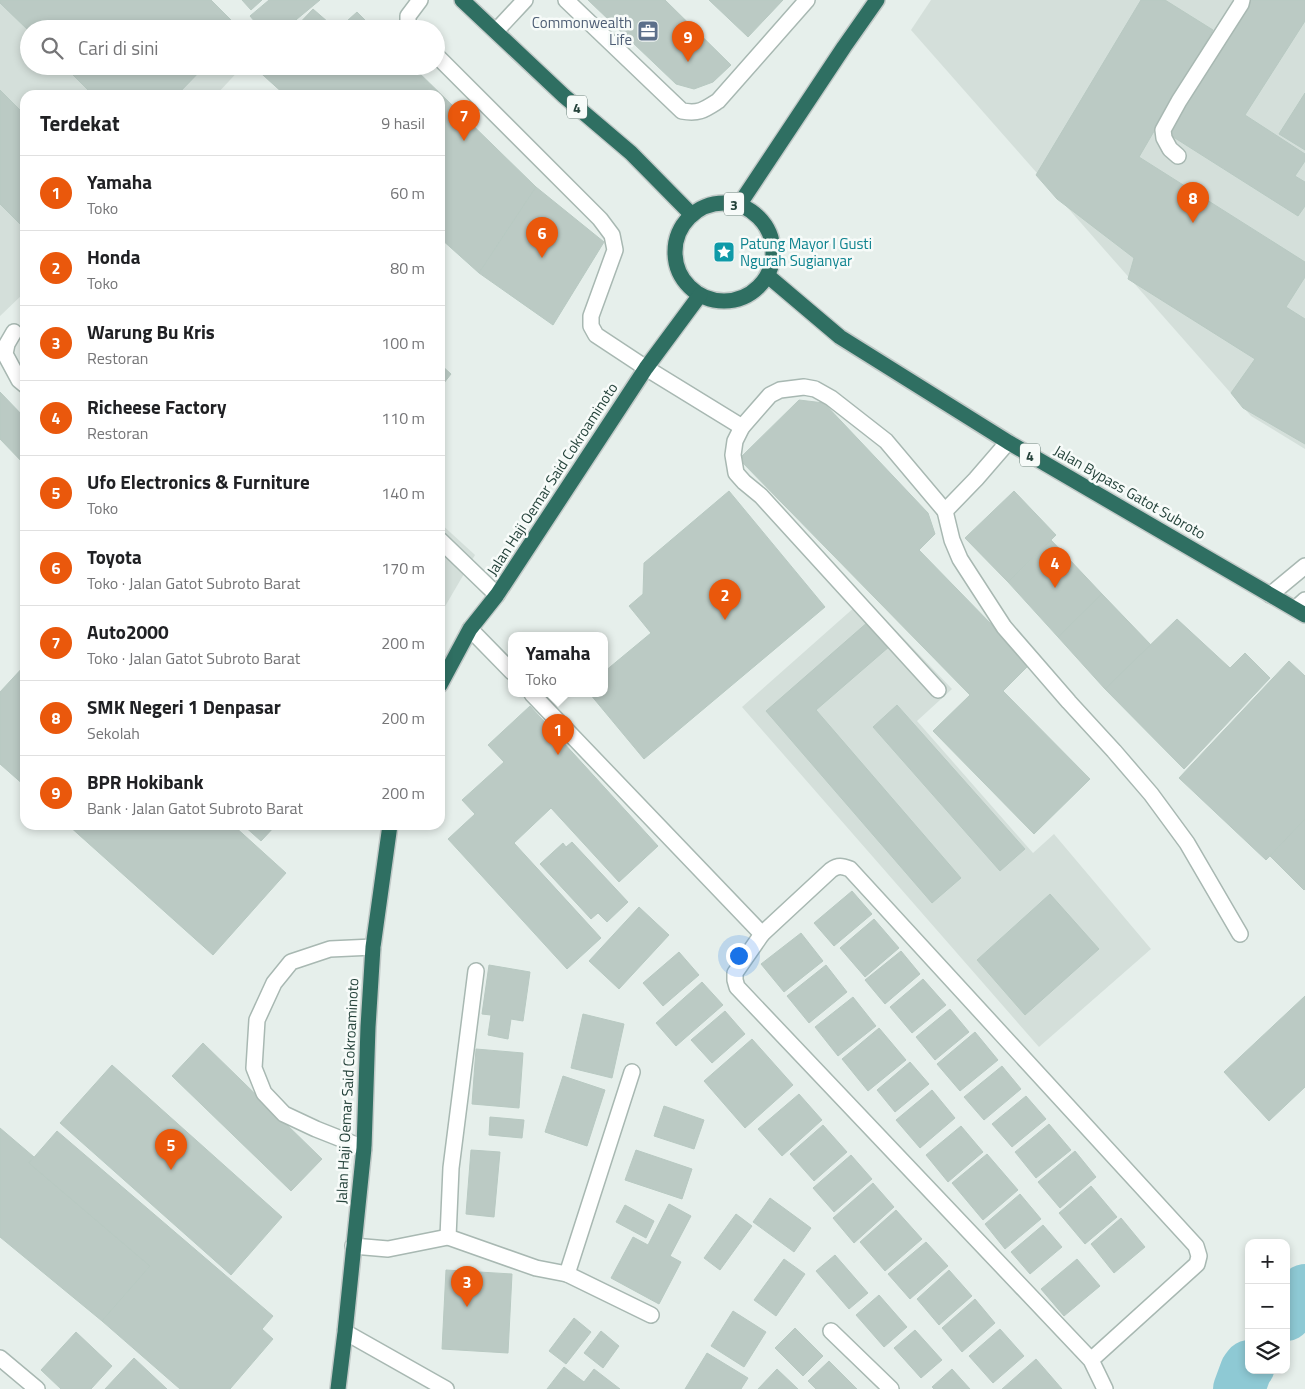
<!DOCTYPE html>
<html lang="id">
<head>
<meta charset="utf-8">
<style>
	:root { --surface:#fff; --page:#f6f6f6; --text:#202124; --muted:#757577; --line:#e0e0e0; --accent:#ea580c }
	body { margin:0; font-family:"Titillium Web",sans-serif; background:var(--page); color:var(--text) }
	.controls { position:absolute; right:15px; bottom:15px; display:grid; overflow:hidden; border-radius:10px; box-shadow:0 2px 8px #0003 }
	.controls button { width:45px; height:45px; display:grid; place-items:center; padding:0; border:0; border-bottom:1px solid var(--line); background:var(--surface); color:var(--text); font:25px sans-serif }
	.you { position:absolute; left:738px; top:955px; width:18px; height:18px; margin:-12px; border:4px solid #fff; border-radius:50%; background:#1a73e8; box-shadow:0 0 0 8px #1a73e833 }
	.badge { display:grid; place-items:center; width:32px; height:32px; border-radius:50%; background:var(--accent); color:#fff; font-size:16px; font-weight:700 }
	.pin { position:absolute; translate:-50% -41px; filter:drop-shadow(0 1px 2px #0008) }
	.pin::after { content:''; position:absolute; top:26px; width:18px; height:15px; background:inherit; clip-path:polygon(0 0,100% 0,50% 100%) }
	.popup { position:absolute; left:508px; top:632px; width:100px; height:65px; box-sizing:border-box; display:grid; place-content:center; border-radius:10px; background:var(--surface); filter:drop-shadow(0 1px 4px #0005); font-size:16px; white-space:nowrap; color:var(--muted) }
	.popup b { font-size:19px; color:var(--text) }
	.popup::after { content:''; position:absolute; left:50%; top:100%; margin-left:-10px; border:10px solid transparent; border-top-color:var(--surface) }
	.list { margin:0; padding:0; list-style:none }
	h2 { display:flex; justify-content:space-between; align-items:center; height:65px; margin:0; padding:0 20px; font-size:21px }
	h2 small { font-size:16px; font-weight:400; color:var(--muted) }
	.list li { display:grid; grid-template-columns:32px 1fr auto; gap:15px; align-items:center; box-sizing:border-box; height:75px; padding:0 20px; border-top:1px solid var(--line) }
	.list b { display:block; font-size:19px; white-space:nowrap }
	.list p { margin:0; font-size:16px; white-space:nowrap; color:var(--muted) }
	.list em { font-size:16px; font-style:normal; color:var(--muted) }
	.icon { flex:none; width:28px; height:28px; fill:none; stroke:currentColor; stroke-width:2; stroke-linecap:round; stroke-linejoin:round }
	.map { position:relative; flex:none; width:1305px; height:1389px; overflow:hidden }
	.search { position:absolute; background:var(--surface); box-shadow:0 2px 8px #0003; left:20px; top:20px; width:425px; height:55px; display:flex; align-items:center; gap:12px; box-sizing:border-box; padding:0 18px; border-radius:28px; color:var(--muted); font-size:19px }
	.panel { position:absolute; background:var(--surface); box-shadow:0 2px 8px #0003; left:20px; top:90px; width:425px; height:740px; border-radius:15px }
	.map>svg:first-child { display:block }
	.built { fill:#d4dfda }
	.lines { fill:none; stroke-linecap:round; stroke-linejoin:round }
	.river { stroke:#8ec9d4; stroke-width:52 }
	.building { fill:#bbcac4; stroke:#b8c9c2 }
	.minor-casing { stroke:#a8b8b2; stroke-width:18 }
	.highway-casing { stroke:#c2cac8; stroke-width:18 }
	.minor { stroke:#fff; stroke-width:15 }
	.highway { stroke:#2f6f62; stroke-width:15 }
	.labels { text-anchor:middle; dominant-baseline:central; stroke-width:5; stroke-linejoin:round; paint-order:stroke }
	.shield { fill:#f7fbf9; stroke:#637a73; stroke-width:1 }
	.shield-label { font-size:14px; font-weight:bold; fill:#24423a }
	.service-label { font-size:15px; fill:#4e5e75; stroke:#f7fbf9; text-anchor:end }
	.culture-label { font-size:15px; fill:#0d838f; stroke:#f7fbf9; text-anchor:start }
	.street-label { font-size:15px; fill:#24423a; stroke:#f7fbf9 }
</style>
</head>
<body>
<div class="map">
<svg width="1305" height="1389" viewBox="0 0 1305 1389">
	<rect width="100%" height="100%" fill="#e6efeb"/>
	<g class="built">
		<polygon points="0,0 211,0 237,29 29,29 29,66 243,66 216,95 25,95 25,292 0,316"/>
		<polygon points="931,0 1305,0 1305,449 1251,416 911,30"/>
		<polygon points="440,523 475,555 440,615"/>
		<polygon points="865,598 952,689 917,721 1033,853 1054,834 1151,949 1039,1047 742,707"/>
	</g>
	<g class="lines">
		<g class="river">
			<polyline points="1286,1315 1305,1290"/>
			<polyline points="1239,1389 1246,1370 1249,1366"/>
		</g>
	</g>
	<g class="building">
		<polygon points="0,0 211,0 240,29 29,29 29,31 0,3"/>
		<polygon points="242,0 262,0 251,10"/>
		<polygon points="269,0 320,0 285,29 261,29 250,16"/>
		<polygon points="588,0 665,0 731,65 713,82 694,89 676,84"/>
		<polygon points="709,0 783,0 748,37"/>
		<polygon points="1141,0 1165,0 1213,30 1139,157 1305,262 1305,277 1286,307 1305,319 1305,444 1243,408 1231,393 1255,359 1128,279 1134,258 1057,199 1036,175"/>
		<polygon points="1251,0 1305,0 1305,21 1245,115 1305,154 1305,161 1295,176 1305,182 1305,206 1298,216 1167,133"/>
		<polygon points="313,9 336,29 294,29"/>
		<polygon points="357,12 374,29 338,29"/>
		<polygon points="64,66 205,66 177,95 93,95"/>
		<polygon points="253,66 412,66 536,187 479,273 440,238 440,95 285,95"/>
		<polygon points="0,90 25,115 25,229 0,204"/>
		<polygon points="1305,93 1305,150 1279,134"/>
		<polygon points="536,187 604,242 553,325 479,273"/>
		<polygon points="440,364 451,374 440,388"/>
		<polygon points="0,392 25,418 25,465 0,439"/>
		<polygon points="799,400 824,403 928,513 935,534 919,550 1030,664 1003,691 1090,779 1034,834 933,731 970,695 739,459"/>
		<polygon points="729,491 825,607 644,759 590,694 604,694 604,672 651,633 629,606 643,594 644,563"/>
		<polygon points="1014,491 1056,535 1008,582 965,538"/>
		<polygon points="1051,540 1102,594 1058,637 1008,582"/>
		<polygon points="1102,594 1151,645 1105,689 1058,637"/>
		<polygon points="1177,619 1230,668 1245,653 1270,678 1184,769 1105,689"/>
		<polygon points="869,621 890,646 816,710 961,878 932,903 766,711"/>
		<polygon points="1289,661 1305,676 1305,819 1266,860 1179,778"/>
		<polygon points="25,665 25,786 0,764 0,692"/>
		<polygon points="897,705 1025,849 1000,871 873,727"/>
		<polygon points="530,706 658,846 619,882 551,808 514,843 601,938 567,969 448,839 475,814 462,800 504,762 488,745"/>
		<polygon points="1305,819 1305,889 1304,890 1270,856"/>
		<polygon points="68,825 233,825 286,873 213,955"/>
		<polygon points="243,825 276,825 261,841"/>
		<polygon points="572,842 628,902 607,922 598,913 591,919 540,864 563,843 566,847"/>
		<polygon points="852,891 872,914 834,946 814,923"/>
		<polygon points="1050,894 1099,949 1025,1015 977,960"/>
		<polygon points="639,907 669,935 619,989 589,961"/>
		<polygon points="874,919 899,948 865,977 840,948"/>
		<polygon points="801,933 823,961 784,992 761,964"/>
		<polygon points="901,951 920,974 885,1004 865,980"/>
		<polygon points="679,952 699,975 663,1006 643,983"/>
		<polygon points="489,965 530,972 523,1021 511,1019 508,1039 488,1035 491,1015 482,1014"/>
		<polygon points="826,965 847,992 809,1023 787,996"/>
		<polygon points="923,979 946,1005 912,1033 890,1007"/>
		<polygon points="702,982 723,1005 676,1046 656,1023"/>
		<polygon points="1305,996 1305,1087 1269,1121 1224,1072"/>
		<polygon points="853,997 876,1026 838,1056 815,1027"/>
		<polygon points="950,1009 969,1032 935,1060 916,1037"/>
		<polygon points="725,1011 745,1034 712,1063 691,1040"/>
		<polygon points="583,1014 624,1024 612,1078 571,1068"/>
		<polygon points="879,1028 906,1060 868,1091 842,1059"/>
		<polygon points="975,1032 998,1060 960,1091 937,1064"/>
		<polygon points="752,1039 793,1085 745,1128 704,1081"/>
		<polygon points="203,1043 322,1159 291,1191 172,1076"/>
		<polygon points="476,1049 523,1053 519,1108 472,1104"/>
		<polygon points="910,1062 929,1084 895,1112 877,1090"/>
		<polygon points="112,1065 282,1217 231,1275 60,1123"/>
		<polygon points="1002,1066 1021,1089 984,1120 964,1097"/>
		<polygon points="563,1076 605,1090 587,1146 545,1132"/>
		<polygon points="932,1090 955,1118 920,1148 896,1120"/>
		<polygon points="799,1094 822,1120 782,1156 758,1129"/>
		<polygon points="1026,1096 1046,1119 1012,1147 992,1124"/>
		<polygon points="664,1106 704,1120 694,1149 654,1136"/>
		<polygon points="490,1117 524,1120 522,1138 489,1135"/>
		<polygon points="1049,1124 1071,1150 1036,1178 1015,1152"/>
		<polygon points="823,1125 847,1152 814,1181 790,1154"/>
		<polygon points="961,1126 983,1152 948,1182 926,1155"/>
		<polygon points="0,1128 34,1157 29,1163 150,1266 102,1321 0,1237"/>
		<polygon points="57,1131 273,1316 262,1329 273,1339 230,1389 180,1389 102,1321 150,1266 29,1163"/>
		<polygon points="471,1150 500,1152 494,1217 466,1214"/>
		<polygon points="636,1150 692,1169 682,1199 625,1180"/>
		<polygon points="1075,1151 1096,1177 1060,1208 1038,1182"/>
		<polygon points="987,1154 1018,1190 983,1220 952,1183"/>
		<polygon points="851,1155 872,1179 834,1212 813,1188"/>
		<polygon points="873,1183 894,1207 854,1243 833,1218"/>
		<polygon points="1091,1186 1117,1217 1085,1244 1059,1213"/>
		<polygon points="1020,1194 1041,1219 1005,1249 985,1224"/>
		<polygon points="770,1198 811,1228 794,1252 753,1222"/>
		<polygon points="669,1204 691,1216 670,1256 681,1262 659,1304 611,1278 633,1237 648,1245"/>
		<polygon points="625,1205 654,1221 646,1238 616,1222"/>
		<polygon points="896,1210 922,1239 885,1271 860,1242"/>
		<polygon points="736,1214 752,1226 720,1270 704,1258"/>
		<polygon points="1121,1218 1145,1247 1114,1273 1091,1244"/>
		<polygon points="1043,1225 1062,1247 1030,1274 1011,1252"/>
		<polygon points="926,1242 948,1266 910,1299 888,1274"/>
		<polygon points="835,1255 868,1293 849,1309 816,1271"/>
		<polygon points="784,1259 805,1274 776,1316 754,1300"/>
		<polygon points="1077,1259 1100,1286 1064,1316 1041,1289"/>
		<polygon points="446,1270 512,1274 508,1353 442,1349"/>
		<polygon points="949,1270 972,1296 939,1325 917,1299"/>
		<polygon points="879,1295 907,1327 884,1347 856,1315"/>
		<polygon points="975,1299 995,1323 962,1352 942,1328"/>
		<polygon points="733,1311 766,1332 744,1367 711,1346"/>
		<polygon points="574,1318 591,1332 566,1364 549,1351"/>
		<polygon points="795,1328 823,1356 803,1376 775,1348"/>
		<polygon points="1000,1329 1024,1356 993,1383 969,1356"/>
		<polygon points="915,1330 942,1360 921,1378 894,1348"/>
		<polygon points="601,1331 619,1346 603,1368 584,1353"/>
		<polygon points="76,1332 112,1366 91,1389 61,1389 41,1370"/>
		<polygon points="707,1353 748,1378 741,1389 685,1389"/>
		<polygon points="134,1358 167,1389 105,1389"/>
		<polygon points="1036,1359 1062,1389 1002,1389"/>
		<polygon points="829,1361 857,1389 816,1389 808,1381"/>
		<polygon points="564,1367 584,1382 594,1369 620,1389 547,1389"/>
		<polygon points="777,1369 798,1389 758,1389"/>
		<polygon points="952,1369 970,1389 934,1389 932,1387"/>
	</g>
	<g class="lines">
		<g class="minor-casing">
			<g id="minor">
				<path d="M566,0L682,111C699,114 704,110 718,101L807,0"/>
				<polyline points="411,29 408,25 408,16 420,0"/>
				<polyline points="496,31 525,0"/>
				<polyline points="436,55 600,219 612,235 615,250 591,316 591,326 596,335 646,368 742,427"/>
				<polyline points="1178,156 1170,149 1164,138 1163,130 1179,101 1241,4 1242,0"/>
				<polyline points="14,332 7,344 5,354 19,380 25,385"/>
				<polyline points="945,511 976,479 1008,442"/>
				<polyline points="440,540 497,595"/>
				<polyline points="1270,595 1305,566"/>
				<polyline points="1295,609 1305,600"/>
				<polyline points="470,629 512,672"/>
				<polyline points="938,690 761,496 744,482 736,473 733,455 735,441 742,427 770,395 780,390 804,387 815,389 831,398 886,441 945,511 952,540 960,559 1004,627 1069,702 1114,751 1151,794 1187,843 1240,934"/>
				<polyline points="532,694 762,934"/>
				<polyline points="364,1148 316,1129 284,1114 264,1093 254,1068 257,1020 274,983 291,962 330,949 373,947"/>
				<polyline points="448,1237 451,1168 476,971"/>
				<polyline points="353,1246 388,1249 448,1237 536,1268 567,1274 651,1315"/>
				<polyline points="567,1274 632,1072"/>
				<polyline points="831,1331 891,1389"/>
				<polyline points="345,1332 446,1389"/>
				<polyline points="0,1358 37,1389"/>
				<path d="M1091,1360L1197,1264L1199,1256L1196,1246L850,869C842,866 838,865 831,870L762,934L735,973V980L737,987L1091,1360L1105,1389"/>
			</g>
		</g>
		<g class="highway-casing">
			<g id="highway">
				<polyline points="462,0 564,96 631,153 692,215"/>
				<circle cx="724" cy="252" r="49"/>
				<polyline points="739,205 844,47 877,0"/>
				<polyline points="768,276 840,337 1008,442 1305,615"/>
				<polyline points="440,685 470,629 497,595 646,368 700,295"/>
				<polyline points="338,1389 345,1332 364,1148 368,1027 373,947 390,825"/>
			</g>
		</g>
		<use href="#minor" class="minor"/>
		<use href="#highway" class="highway"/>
	</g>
	<defs>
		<g id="office-square" transform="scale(1.125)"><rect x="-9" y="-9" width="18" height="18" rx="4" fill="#5c6f8a" stroke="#f7fbf9"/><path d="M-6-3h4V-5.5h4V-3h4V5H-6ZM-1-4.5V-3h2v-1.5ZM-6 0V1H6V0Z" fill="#fff"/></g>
		<g id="sight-square" transform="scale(1.125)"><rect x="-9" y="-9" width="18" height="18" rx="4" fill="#0f9aa8" stroke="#f7fbf9"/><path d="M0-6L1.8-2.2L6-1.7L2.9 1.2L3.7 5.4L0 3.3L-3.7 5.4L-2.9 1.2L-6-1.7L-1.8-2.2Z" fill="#fff"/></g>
	</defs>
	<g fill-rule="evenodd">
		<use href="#office-square" x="648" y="31"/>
		<use href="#sight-square" x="724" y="252"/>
	</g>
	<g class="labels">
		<g class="shield">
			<rect x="567" y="95.5" width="20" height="23" rx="4"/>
			<rect x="724" y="192.5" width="20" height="23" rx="4"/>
			<rect x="1020" y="443.5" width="20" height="23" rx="4"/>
		</g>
		<g class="shield-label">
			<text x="577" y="107">4</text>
			<text x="734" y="204">3</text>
			<text x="1030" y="455">4</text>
		</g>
		<g class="service-label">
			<text x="632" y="22">Commonwealth<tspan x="632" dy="17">Life</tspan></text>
		</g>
		<g class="culture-label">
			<text x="740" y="243">Patung Mayor I Gusti<tspan x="740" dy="17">Ngurah Sugianyar</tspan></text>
		</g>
		<g class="street-label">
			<text transform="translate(552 479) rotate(-57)">Jalan Haji Oemar Said Cokroaminoto</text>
			<text transform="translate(1130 492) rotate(30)">Jalan Bypass Gatot Subroto</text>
			<text transform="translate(347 1091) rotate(-87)">Jalan Haji Oemar Said Cokroaminoto</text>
		</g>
	</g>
</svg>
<div class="controls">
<button>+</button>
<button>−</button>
<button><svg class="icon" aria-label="layers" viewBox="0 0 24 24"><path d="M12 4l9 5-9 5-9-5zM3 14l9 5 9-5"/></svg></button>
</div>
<div class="you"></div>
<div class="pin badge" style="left:558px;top:755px">1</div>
<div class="popup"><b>Yamaha</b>Toko</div>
<div class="pin badge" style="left:725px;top:620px">2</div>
<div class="pin badge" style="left:467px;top:1307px">3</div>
<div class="pin badge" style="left:1055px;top:588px">4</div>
<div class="pin badge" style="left:171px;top:1170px">5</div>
<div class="pin badge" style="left:542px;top:258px">6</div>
<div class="pin badge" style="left:464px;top:141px">7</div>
<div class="pin badge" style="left:1193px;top:223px">8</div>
<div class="pin badge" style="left:688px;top:62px">9</div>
<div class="search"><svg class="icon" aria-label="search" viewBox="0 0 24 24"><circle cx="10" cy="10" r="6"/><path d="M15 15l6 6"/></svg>Cari di sini</div>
<section class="panel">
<h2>Terdekat<small>9 hasil</small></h2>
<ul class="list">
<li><span class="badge">1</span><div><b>Yamaha</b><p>Toko</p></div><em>60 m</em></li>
<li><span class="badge">2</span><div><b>Honda</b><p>Toko</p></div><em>80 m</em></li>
<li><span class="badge">3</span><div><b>Warung Bu Kris</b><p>Restoran</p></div><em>100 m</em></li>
<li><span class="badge">4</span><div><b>Richeese Factory</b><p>Restoran</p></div><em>110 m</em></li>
<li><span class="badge">5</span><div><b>Ufo Electronics &amp; Furniture</b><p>Toko</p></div><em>140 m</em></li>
<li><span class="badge">6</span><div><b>Toyota</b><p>Toko · Jalan Gatot Subroto Barat</p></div><em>170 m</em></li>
<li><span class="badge">7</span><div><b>Auto2000</b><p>Toko · Jalan Gatot Subroto Barat</p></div><em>200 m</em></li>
<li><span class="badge">8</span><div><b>SMK Negeri 1 Denpasar</b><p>Sekolah</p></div><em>200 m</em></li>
<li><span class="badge">9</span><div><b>BPR Hokibank</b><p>Bank · Jalan Gatot Subroto Barat</p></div><em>200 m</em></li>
</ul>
</section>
</div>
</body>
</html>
